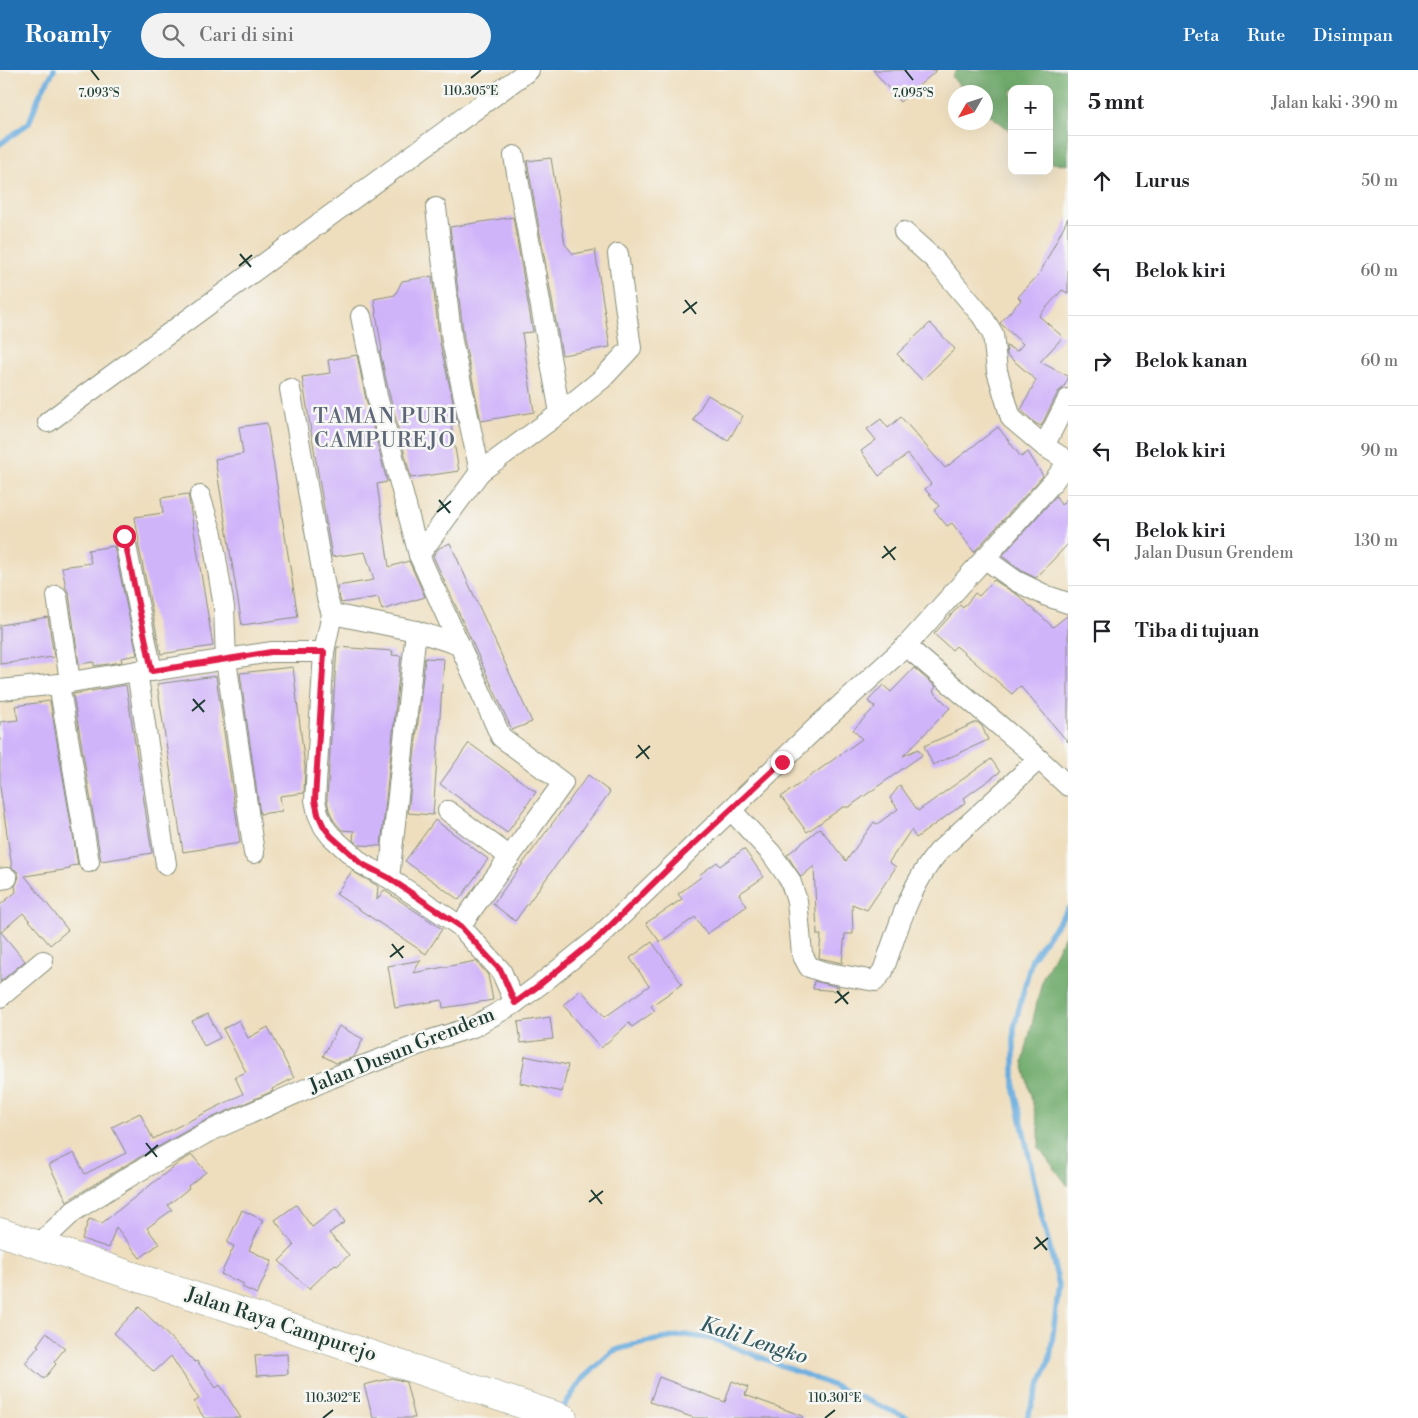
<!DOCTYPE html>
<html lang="id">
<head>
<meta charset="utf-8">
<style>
	:root { --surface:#fff; --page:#f2f2f2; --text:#202124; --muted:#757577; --line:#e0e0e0; --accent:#1f6fb2 }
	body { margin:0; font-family:"Libre Bodoni",serif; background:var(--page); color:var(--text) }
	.controls { position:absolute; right:15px; top:15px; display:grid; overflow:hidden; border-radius:10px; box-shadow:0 5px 20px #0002 }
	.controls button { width:45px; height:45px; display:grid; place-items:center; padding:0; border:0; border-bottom:1px solid var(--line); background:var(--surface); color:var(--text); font:25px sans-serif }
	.compass { position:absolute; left:948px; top:15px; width:45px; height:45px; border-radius:50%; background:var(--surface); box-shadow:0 5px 20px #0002; rotate:231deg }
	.stop { position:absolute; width:15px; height:15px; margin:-11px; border:4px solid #e11d48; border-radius:50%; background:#fff }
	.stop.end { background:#e11d48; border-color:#fff; box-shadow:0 1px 5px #0008 }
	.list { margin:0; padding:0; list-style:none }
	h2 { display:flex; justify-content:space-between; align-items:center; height:65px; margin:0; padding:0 20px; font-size:21px }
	h2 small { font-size:16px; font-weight:400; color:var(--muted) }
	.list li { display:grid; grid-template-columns:32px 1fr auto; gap:15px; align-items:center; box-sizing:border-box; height:90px; padding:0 20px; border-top:1px solid var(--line) }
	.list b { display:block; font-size:19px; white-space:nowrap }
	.list p { margin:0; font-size:16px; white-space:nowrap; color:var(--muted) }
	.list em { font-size:16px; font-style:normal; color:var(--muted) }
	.icon { flex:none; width:28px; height:28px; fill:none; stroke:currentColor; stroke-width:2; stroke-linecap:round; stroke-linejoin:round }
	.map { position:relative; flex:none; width:1068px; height:1348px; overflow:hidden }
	header { display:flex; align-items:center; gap:30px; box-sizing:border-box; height:70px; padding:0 25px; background:var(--accent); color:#fff }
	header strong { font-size:24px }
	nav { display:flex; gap:28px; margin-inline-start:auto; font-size:18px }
	.search { width:350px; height:45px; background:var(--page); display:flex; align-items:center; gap:12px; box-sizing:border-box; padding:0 18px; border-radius:28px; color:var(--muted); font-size:19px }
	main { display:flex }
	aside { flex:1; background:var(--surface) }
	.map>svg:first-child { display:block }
	.forest { fill:#6fab6c; stroke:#477450 }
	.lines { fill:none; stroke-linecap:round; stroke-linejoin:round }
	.stream { stroke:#6aaddf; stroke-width:5.5 }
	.building { fill:#d0b4fa }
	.street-casing { stroke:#868e79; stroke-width:22 }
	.primary-casing { stroke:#868e79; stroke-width:29 }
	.street { stroke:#fff; stroke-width:20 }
	.primary { stroke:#fff; stroke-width:28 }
	.route { stroke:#e11d48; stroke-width:6 }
	.ticks { fill:none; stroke:#1f3d34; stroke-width:2 }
	.labels { text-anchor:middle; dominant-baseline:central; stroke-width:5; stroke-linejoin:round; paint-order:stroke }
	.street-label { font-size:20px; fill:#1f3d34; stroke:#f6f6f2 }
	.neighbourhood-label { font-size:21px; letter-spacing:1px; fill:#5d6779; stroke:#f6f6f2 }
	.water-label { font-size:21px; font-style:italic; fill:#32595f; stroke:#f6f6f2 }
	.ticks-label { font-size:12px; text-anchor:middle; fill:#1f3d34; stroke:#f6f6f2; stroke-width:5; stroke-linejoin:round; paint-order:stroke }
</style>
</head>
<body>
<header>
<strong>Roamly</strong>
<div class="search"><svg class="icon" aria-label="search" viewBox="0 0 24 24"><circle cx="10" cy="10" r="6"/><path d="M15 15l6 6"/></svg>Cari di sini</div>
<nav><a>Peta</a><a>Rute</a><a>Disimpan</a></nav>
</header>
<main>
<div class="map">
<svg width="1068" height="1348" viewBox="0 0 1068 1348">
	<rect width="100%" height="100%" fill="#f6f6f2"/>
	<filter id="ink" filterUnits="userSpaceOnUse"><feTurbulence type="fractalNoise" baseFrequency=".02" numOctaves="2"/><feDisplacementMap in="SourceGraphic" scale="10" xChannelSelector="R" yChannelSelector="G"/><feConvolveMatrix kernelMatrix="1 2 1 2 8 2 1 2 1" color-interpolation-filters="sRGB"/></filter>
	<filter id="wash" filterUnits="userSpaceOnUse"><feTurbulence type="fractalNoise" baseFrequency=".0096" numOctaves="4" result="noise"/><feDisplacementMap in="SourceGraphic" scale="20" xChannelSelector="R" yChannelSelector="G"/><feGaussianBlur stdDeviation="1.12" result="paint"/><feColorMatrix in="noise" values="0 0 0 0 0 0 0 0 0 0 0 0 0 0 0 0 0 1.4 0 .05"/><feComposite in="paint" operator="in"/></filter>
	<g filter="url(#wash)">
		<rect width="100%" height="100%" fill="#eedebe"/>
		<g class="forest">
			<polygon points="957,0 1068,0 1068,95 1052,93 1049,91 1049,19 1012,19 1012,62 986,42 986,22 965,22 952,7"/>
			<polygon points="1068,859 1068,1116 1039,1078 1039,1060 1023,992 1043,907"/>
		</g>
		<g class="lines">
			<g class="stream">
				<polyline points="0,74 29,53 39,26 54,0"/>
				<polyline points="562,1339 583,1308 613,1281 640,1273 685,1265 713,1269 822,1311 908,1348"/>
				<polyline points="1027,1348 1050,1288 1059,1215 1041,1143 1014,1016 1014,958 1032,888 1068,839"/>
			</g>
		</g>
		<g id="blocks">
			<g class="building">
				<polygon points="873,0 937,0 900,32"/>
				<polygon points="551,88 565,174 573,184 595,180 610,277 562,285 527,91"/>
				<polygon points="513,147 533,262 522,263 534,342 481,351 464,269 450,157"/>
				<polygon points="1068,148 1068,223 1062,220 1039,246 1063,267 1040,292 1068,306 1068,309 1063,318 1058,322 1041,356 1035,353 1021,340 1036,310 1007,285 1006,276 1017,281 1023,274 1000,253 1021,230 1018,227 1040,203"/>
				<polygon points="432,206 440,273 458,354 451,355 459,401 411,408 389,323 380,282 382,281 374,229 395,225 402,211"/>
				<polygon points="930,253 955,279 922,310 897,284"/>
				<polygon points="357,285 366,329 387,412 377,414 389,497 409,491 425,527 382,540 378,527 341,533 337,516 374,510 365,482 332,487 302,307 330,303 328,290"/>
				<polygon points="708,325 743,346 728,371 693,350"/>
				<polygon points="901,347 945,398 998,357 1021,387 1028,382 1043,406 974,482 952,453 947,456 934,440 939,436 925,419 931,414 908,384 879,406 861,381 876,370 867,359 881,349 888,358"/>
				<polygon points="267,353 298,547 242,555 215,389 243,384 239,357"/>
				<polygon points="188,424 213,576 161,584 138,473 139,472 135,447 163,443 161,428"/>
				<polygon points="1056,426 1061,435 1068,428 1068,474 1036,508 1022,501 1002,486"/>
				<polygon points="450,473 532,652 512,660 433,486 439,478"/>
				<polygon points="114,476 137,585 121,588 122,592 94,596 94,592 79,594 69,524 66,518 62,497 91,493 88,480"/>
				<polygon points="994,510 1019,526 1053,557 1068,545 1068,672 1020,616 1012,624 956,576 952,580 934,564 960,535 963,538 975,523 979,526"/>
				<polygon points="48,547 54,587 0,594 0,555"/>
				<polygon points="337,577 393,581 392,585 401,586 381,776 358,775 353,770 354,761 342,760 334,751 329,740 327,729"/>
				<polygon points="425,588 444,589 433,745 408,743"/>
				<polygon points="293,597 305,697 304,723 280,726 282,741 260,744 240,603"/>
				<polygon points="914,598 936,617 933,621 950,638 903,686 918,679 922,685 849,737 843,737 807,762 781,727 862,669 853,660 875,637 868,631 883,615 891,622"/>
				<polygon points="216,606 240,773 183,782 157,614"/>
				<polygon points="126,615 152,783 101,791 73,624"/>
				<polygon points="50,631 78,795 70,796 70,799 25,806 68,860 50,875 23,843 1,862 25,891 0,912 0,835 16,822 15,816 19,807 17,801 12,798 0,717 0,652 18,650 15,636"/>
				<polygon points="977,652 982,656 988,670 933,695 924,676"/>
				<polygon points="469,673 536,722 507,763 440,714"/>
				<polygon points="991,689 1000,702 964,728 966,732 916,768 911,760 889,792 896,797 867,840 852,834 853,864 845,864 842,893 819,888 821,865 817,865 814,796 801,807 787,785 820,758 846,791 874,752 877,754 898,739 890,728 900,715 918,741"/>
				<polygon points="588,705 610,722 515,851 493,834"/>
				<polygon points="435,750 488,789 459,830 405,791"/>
				<polygon points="744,779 764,807 739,824 747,836 707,864 695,847 660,872 646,853 682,829 678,824 701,807 699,805 717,792 720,796"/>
				<polygon points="352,801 378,816 377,830 384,820 442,859 426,884 336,824"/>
				<polygon points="652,872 682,914 651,936 655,941 632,957 629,953 601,978 563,935 581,920 605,947 649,916 630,888"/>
				<polygon points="421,890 413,903 476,891 488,905 493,930 443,938 442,930 395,938 388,896"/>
				<polygon points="814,911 839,917 838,921 813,919"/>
				<polygon points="208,944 220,968 204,976 192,951"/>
				<polygon points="550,947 553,969 521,973 518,952"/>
				<polygon points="239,950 248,968 268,957 294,1008 272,1019 273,1021 202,1052 126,1095 67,1131 49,1095 74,1083 85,1104 126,1083 112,1057 140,1043 153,1069 243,1024 235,1007 246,1002 223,959"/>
				<polygon points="339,956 363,969 354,987 336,993 323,986"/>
				<polygon points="525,986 568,995 562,1022 520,1013"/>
				<polygon points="192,1085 206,1102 188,1116 189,1118 168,1135 172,1140 147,1158 159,1174 140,1188 116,1157 109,1178 82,1169 89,1149 102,1153 181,1091"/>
				<polygon points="296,1135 312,1157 336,1139 345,1152 329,1163 349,1185 337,1196 335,1194 309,1219 279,1191 294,1176 275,1150"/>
				<polygon points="242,1140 263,1150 249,1180 272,1191 257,1224 242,1217 244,1214 221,1204 234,1176 227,1173"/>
				<polygon points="139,1237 195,1292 197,1291 216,1318 220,1315 241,1348 204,1348 194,1332 199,1329 171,1286 154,1302 114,1263"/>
				<polygon points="46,1263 65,1278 54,1292 56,1294 44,1309 25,1293 39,1276 37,1275"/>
				<polygon points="287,1284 288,1304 257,1306 255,1286"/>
				<polygon points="659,1307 725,1332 732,1311 748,1317 745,1325 803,1346 802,1348 694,1348 650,1332"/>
				<polygon points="392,1308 406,1312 415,1348 373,1348 364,1315"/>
			</g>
		</g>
	</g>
	<g filter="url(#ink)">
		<use href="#blocks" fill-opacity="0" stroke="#868e79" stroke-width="1"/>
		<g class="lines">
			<g class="street-casing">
				<g id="street">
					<polyline points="514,86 560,343"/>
					<polyline points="436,138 452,271 480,402"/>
					<polyline points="904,162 934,189 982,246 993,264 997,301 1011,348 1044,376 1068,391"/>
					<polyline points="361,246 377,326 419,485 501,667 563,713 460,856"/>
					<polyline points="290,319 327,528 332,544 324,582 315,730 318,744 324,757 331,766 362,794 389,808 460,856 501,901 515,933"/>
					<polyline points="48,352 529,0"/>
					<polyline points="1044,376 1068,329"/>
					<polyline points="200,426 212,464 224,537 226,590 254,783"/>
					<polyline points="124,466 152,601"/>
					<polyline points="419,485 480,402 560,343 602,309 631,278 618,184"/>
					<polyline points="984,488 1016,511 1047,526 1068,533"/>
					<polyline points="57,526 70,611"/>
					<polyline points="332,544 416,561 460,575"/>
					<polyline points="906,576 1053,412 1068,392"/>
					<polyline points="137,601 166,794"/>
					<polyline points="59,614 89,792"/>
					<polyline points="0,620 59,614 137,601 152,601 271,582 324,582"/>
					<path d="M731,740L771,783L790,810L797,831L802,884L809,897L824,902L875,911L883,901C898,859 909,816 939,781L1039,689"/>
					<polyline points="448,741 510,787"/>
					<polyline points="389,808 416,561"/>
					<polyline points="0,809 7,808"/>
					<polyline points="0,927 43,891"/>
					<polyline points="39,1174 74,1141 132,1105 208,1062 331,1008 431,970 473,957 515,933 542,913 599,867 822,652 906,576 1039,689 1068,716"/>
				</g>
			</g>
			<g class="primary-casing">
				<polyline id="primary" points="0,1162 563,1348"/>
			</g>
			<use href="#street" class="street"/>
			<use href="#primary" class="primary"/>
		</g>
	</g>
	<g class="lines" filter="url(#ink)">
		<polyline class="route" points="124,466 152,601 271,582 324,582 315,730 318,744 324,757 331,766 362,794 389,808 460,856 501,901 515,933 542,913 599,867 682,785 782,692"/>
	</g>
	<path class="ticks" d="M91,0L99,10M905,0L913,10M471,8L481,0M240,184L251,197M239,196L252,185M685,230L696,244M683,243L697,232M439,430L450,443M437,442L451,431M884,476L895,490M882,488L896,477M193,629L204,642M192,641L205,630M638,675L649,689M636,688L650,676M392,874L403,888M390,887L404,876M837,921L848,934M835,933L849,922M146,1073L157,1087M145,1086L158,1075M591,1120L602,1134M589,1132L603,1121M1036,1167L1047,1180M1034,1179L1048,1168M323,1348L333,1340M825,1348L835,1340"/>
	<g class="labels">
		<g class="street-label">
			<text transform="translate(402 981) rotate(-22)">Jalan Dusun Grendem</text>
			<text transform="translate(281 1255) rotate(18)">Jalan Raya Campurejo</text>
		</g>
		<g class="neighbourhood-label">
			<text x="385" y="347">TAMAN PURI<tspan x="385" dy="24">CAMPUREJO</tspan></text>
		</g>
		<g class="water-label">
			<text transform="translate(754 1271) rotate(18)">Kali Lengko</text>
		</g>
	</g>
	<g class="ticks-label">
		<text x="471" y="25">110.305°E</text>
		<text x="913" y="27">7.095°S</text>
		<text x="99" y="27">7.093°S</text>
		<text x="333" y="1332">110.302°E</text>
		<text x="835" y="1332">110.301°E</text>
	</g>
</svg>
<div class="controls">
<button>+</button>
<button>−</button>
</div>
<svg class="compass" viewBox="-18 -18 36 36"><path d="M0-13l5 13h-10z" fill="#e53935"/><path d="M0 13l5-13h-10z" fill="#757577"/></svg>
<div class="stop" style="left:124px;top:466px"></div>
<div class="stop end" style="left:782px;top:692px"></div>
</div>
<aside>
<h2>5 mnt<small>Jalan kaki · 390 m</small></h2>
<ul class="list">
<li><svg class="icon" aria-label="ahead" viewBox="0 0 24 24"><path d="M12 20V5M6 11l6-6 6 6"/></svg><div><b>Lurus</b></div><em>50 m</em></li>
<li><svg class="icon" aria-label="left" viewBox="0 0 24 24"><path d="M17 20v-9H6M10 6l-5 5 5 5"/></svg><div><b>Belok kiri</b></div><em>60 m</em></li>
<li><svg class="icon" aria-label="right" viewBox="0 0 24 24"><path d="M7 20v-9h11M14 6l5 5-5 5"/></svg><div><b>Belok kanan</b></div><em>60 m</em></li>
<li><svg class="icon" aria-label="left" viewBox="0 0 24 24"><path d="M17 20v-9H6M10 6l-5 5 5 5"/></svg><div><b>Belok kiri</b></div><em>90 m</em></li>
<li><svg class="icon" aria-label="left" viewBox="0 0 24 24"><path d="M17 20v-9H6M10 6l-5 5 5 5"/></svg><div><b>Belok kiri</b><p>Jalan Dusun Grendem</p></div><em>130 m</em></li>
<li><svg class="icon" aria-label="arrive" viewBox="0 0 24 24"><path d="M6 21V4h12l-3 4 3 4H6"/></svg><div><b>Tiba di tujuan</b></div></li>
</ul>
</aside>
</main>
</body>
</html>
